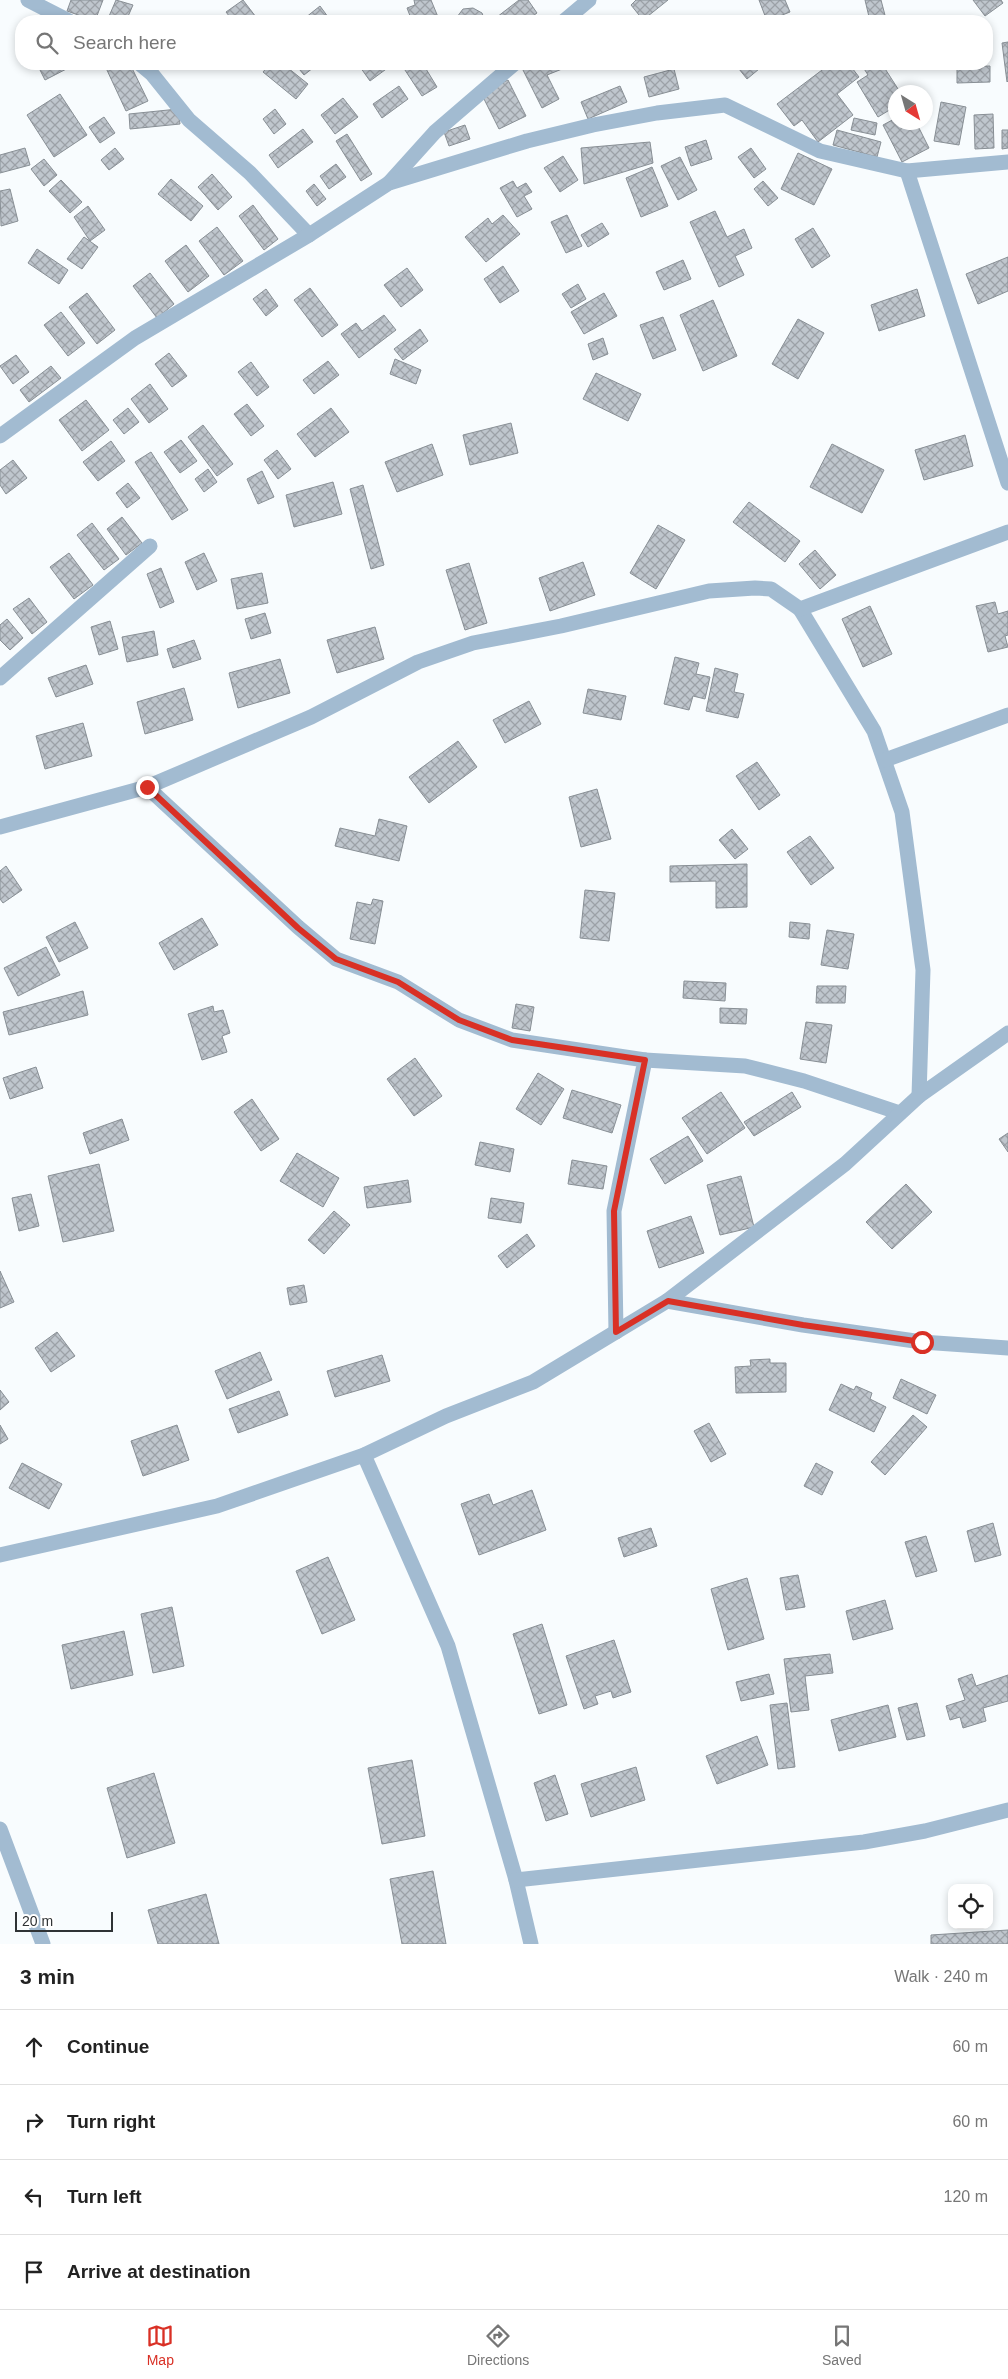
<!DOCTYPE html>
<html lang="en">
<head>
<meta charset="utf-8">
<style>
	:root { --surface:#fff; --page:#f2f2f2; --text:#222; --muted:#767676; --line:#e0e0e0; --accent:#d93025 }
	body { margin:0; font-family:Arial,sans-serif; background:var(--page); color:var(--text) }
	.controls { position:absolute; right:15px; bottom:15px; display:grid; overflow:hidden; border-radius:10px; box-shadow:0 2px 8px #0003 }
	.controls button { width:45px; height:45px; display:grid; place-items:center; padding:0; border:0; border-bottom:1px solid var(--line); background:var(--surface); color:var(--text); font:25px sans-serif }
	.compass { position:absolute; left:888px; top:85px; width:45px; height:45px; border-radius:50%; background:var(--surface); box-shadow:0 2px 8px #0003; rotate:143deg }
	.scale { position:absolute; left:15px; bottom:12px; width:98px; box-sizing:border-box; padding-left:5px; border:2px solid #2f3335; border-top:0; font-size:14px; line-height:18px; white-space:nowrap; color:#2f3335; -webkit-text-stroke:4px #fff; paint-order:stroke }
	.stop { position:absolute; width:15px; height:15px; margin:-11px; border:4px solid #d93025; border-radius:50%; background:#fff }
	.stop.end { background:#d93025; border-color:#fff; box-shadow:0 1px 5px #0008 }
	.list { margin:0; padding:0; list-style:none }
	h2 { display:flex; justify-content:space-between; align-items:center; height:65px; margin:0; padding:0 20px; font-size:21px }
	h2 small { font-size:16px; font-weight:400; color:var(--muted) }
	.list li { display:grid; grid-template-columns:32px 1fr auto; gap:15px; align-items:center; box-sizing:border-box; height:75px; padding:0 20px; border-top:1px solid var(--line) }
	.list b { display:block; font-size:19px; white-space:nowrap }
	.list em { font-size:16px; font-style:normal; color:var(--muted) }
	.icon { flex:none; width:28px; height:28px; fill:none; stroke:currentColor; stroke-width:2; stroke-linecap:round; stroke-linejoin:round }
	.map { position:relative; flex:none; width:1008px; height:1944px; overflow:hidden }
	.search { position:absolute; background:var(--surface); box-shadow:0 2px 8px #0003; left:15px; right:15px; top:15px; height:55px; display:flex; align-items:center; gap:12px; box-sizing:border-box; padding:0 18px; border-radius:20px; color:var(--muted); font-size:19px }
	.sheet { height:365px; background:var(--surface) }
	nav { display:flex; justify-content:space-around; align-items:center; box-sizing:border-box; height:70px; border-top:1px solid var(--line); background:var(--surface); font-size:14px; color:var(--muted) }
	nav a { display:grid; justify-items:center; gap:2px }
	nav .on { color:var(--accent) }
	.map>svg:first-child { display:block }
	.building { fill:url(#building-cross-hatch); stroke:#888f95 }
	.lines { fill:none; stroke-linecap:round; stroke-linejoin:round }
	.minor { stroke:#a2bbd1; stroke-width:15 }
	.route { stroke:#d93025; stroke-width:6 }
</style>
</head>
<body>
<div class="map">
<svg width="1008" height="1944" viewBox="0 0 1008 1944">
	<defs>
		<pattern id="building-cross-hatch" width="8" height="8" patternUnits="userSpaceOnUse" patternTransform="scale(1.25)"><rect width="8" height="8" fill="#bfc6cd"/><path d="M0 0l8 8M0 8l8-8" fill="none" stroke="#9ca1a7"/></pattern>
	</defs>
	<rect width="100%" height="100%" fill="#f8fcfe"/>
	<g class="building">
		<polygon points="71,0 103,0 95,21 67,11"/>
		<polygon points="116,0 133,5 126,21 107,21"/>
		<polygon points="243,0 259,21 233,21 226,12"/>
		<polygon points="414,0 431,0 438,17 428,21 412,21 407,8 415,5"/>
		<polygon points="519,0 528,0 537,13 526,21 501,21 497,17"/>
		<polygon points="636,0 668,0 643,20 631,5"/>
		<polygon points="759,0 785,0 790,12 767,21"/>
		<polygon points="865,0 881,0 886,19 870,21"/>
		<polygon points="973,0 1001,0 1003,3 985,16"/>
		<polygon points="320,6 331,21 307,21 305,18"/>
		<polygon points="473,8 482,13 485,21 457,21 457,17 463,9"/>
		<polygon points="1008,42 1008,81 1007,82 1002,43"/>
		<polygon points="37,64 76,64 45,80"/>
		<polygon points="115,64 130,64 148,101 126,111 106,68"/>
		<polygon points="270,64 283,64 308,84 296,99 263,72"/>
		<polygon points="295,64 318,64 304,75"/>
		<polygon points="358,64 393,64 370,81"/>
		<polygon points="401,64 423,64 437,87 422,96"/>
		<polygon points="524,64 559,64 562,69 547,75 559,99 542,108 521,66"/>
		<polygon points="735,64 765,64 747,79"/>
		<polygon points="830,64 849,64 859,77 837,94 853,115 818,142 802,120 794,126 777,104"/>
		<polygon points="861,64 882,64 900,92 896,92 896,106 878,117 857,82 868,75"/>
		<polygon points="990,66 990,82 957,83 957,67"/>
		<polygon points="674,69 679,89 649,97 644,77"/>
		<polygon points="508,80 526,116 499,129 481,93"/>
		<polygon points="399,86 408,99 382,118 373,104"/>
		<polygon points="620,86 627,102 588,119 581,102"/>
		<polygon points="60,94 87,135 54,157 27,115"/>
		<polygon points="343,98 358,117 335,134 321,115"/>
		<polygon points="941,102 966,107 959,145 934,141"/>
		<polygon points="178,109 180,124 130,129 129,114"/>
		<polygon points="275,109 286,124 274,134 263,119"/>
		<polygon points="993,114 994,148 975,149 974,115"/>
		<polygon points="104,117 115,133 100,143 89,127"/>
		<polygon points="854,118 877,123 875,135 851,130"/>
		<polygon points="896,118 896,122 916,122 929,148 902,162 883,125"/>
		<polygon points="465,125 470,139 449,146 444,132"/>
		<polygon points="303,129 313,142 278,168 269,155"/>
		<polygon points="837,130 881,142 877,157 833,145"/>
		<polygon points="1002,130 1008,130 1008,148 1002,149"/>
		<polygon points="347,134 372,174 361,181 336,141"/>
		<polygon points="706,140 712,159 691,166 685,147"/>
		<polygon points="650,142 653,163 584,184 581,148"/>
		<polygon points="25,148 30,165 0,173 0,155"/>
		<polygon points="115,148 124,159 109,170 101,160"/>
		<polygon points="751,148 766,169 754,178 738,157"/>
		<polygon points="798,153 832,169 814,205 781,189"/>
		<polygon points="563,156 578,180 560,192 544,168"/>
		<polygon points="680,157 697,190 678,200 661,166"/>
		<polygon points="44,159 57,175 44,186 31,169"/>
		<polygon points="336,164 346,177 329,189 320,176"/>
		<polygon points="652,167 668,206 641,217 626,178"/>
		<polygon points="212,174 232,197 218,210 198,187"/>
		<polygon points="171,179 203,206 191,221 158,194"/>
		<polygon points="61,180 82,202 70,213 49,191"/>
		<polygon points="513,181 517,188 526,183 532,192 524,196 532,209 517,217 500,188"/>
		<polygon points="763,181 778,198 768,206 754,189"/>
		<polygon points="314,184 326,199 317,206 306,191"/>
		<polygon points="10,189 18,221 1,226 0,191"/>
		<polygon points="253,205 278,239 264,250 239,216"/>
		<polygon points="88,206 105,230 90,241 74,217"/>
		<polygon points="715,211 727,237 744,229 752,248 735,256 744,275 719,287 690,222"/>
		<polygon points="503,215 520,234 486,262 465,237 488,218 492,224"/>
		<polygon points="567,215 582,246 566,253 551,222"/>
		<polygon points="602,223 609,234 588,247 581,235"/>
		<polygon points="217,227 243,261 224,275 199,241"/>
		<polygon points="813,228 830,256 812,268 795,239"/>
		<polygon points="84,237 98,247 82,269 67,259"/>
		<polygon points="186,245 209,276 188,292 165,261"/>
		<polygon points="37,249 68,270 59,284 28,263"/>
		<polygon points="1008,257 1008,291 978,304 966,274"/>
		<polygon points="683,260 691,279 664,290 656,272"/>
		<polygon points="503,266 519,291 500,303 484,279"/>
		<polygon points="407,268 423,290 401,307 384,285"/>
		<polygon points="150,273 174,304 157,318 133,286"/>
		<polygon points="578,284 586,299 571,308 562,294"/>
		<polygon points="310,288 338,325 322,337 294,300"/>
		<polygon points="266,289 278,306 266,316 253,299"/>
		<polygon points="917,289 925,316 879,331 871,305"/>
		<polygon points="87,293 115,330 97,344 69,307"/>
		<polygon points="604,293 617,316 584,334 571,312"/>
		<polygon points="713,300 737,356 703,371 680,315"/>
		<polygon points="61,312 85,343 68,356 44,325"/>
		<polygon points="384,315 396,330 359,358 341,334 356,323 362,331"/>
		<polygon points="663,317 676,350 653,359 640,325"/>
		<polygon points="798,319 824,333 798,379 772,364"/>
		<polygon points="420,329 428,341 403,360 394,349"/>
		<polygon points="603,338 608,354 593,360 588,344"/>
		<polygon points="169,353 187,376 172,387 155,364"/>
		<polygon points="16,355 29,372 13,384 0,366"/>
		<polygon points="395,359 421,370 416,384 390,374"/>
		<polygon points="328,361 339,375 314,394 303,380"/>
		<polygon points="251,362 269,387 257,396 238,372"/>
		<polygon points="51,366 61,378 29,402 20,390"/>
		<polygon points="596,373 641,394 628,421 583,399"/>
		<polygon points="150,384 168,409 149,423 131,399"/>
		<polygon points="86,400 109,430 82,451 59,420"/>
		<polygon points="247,404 264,426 251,436 234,414"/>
		<polygon points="128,408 139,422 124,434 113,420"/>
		<polygon points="331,408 349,432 315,457 297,434"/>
		<polygon points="511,423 518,453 470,465 463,435"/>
		<polygon points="203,425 233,464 217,476 188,437"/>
		<polygon points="965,435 973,466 924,480 915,450"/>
		<polygon points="181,440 197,461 180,473 164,452"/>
		<polygon points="111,441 125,461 98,481 83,462"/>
		<polygon points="432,444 443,475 397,492 385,462"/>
		<polygon points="832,444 884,470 862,513 810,487"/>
		<polygon points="277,450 291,469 278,479 264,460"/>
		<polygon points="151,452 188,510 172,520 135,462"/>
		<polygon points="13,460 27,478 6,494 0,485 0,470"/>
		<polygon points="208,469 217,482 204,492 195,479"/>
		<polygon points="262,471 274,497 258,504 247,479"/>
		<polygon points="333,482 342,514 294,527 286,495"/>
		<polygon points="128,483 140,498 127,508 116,493"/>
		<polygon points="363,485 384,565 371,569 350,489"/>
		<polygon points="749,502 800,541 785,562 733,522"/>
		<polygon points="122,517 142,543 126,555 107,529"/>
		<polygon points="92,523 119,559 104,570 77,535"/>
		<polygon points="658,525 685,540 656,589 630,573"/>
		<polygon points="815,550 836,575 820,589 799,564"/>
		<polygon points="69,553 93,585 74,599 50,567"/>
		<polygon points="204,553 217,581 197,590 185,562"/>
		<polygon points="583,562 595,595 550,611 539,578"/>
		<polygon points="469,563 487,623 465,630 446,570"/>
		<polygon points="161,568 174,602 160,608 147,574"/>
		<polygon points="262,573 268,603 237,609 231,579"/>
		<polygon points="29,598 47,622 32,634 13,609"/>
		<polygon points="995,602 998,614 1008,611 1008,635 1005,636 1008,647 988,652 976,606"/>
		<polygon points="870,606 892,654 863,667 842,619"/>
		<polygon points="265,613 271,633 251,639 245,619"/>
		<polygon points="7,619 23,638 10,650 0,640 0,625"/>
		<polygon points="110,621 118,649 99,655 91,627"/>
		<polygon points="375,627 384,659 337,673 327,640"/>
		<polygon points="154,631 158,655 127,662 122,637"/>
		<polygon points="194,640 201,659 173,668 167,649"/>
		<polygon points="675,657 699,663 696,674 710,677 705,699 693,696 689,710 664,704"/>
		<polygon points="280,659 290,693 238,708 229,673"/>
		<polygon points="86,665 93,684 56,697 48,678"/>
		<polygon points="715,668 738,674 734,692 744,694 738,718 706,711"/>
		<polygon points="184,688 193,720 145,734 137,702"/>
		<polygon points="588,689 626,696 621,720 583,713"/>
		<polygon points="529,701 541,724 505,743 493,720"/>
		<polygon points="83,723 92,756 45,769 36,736"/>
		<polygon points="458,741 477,767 429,803 409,777"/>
		<polygon points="757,762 780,795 759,810 736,776"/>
		<polygon points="597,789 611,839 581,847 569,797"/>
		<polygon points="379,819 407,826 399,861 335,846 340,828 375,836"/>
		<polygon points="732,829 748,849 735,859 719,840"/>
		<polygon points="810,836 834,868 811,885 787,852"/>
		<polygon points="747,864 747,907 716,908 716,881 670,882 670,866"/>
		<polygon points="6,866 22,890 3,903 0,899 0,871"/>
		<polygon points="585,890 615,893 609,941 580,938"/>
		<polygon points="373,899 383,901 375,944 350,939 357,902 371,905"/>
		<polygon points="202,918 218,945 174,970 159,943"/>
		<polygon points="75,922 88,948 59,962 46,937"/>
		<polygon points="790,922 810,924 809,939 789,937"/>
		<polygon points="827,930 854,934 848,969 821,965"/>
		<polygon points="46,947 60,975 18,996 4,968"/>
		<polygon points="684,981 726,983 725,1001 683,998"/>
		<polygon points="817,986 846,986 845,1003 816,1003"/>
		<polygon points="83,991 88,1015 9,1035 3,1012"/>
		<polygon points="516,1004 534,1007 530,1031 512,1028"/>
		<polygon points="213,1006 214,1012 223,1010 230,1033 222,1036 227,1052 202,1060 188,1014"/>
		<polygon points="720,1008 747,1009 746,1024 720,1023"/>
		<polygon points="806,1022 832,1025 826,1063 800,1059"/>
		<polygon points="415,1058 442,1096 414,1116 387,1079"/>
		<polygon points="36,1067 43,1088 10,1099 3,1078"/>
		<polygon points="538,1073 564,1089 541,1125 516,1109"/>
		<polygon points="572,1090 621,1105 612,1133 563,1118"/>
		<polygon points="721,1092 745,1128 707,1154 682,1118"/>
		<polygon points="792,1092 801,1107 754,1136 744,1122"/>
		<polygon points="252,1099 279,1139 261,1151 234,1112"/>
		<polygon points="122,1119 129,1140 90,1154 83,1133"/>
		<polygon points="1008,1133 1008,1152 999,1139"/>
		<polygon points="688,1136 703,1161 665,1184 650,1159"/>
		<polygon points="480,1142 514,1149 510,1172 475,1165"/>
		<polygon points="297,1153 339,1178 323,1207 280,1181"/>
		<polygon points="572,1160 607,1166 603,1189 568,1184"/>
		<polygon points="99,1164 114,1231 63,1242 48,1176"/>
		<polygon points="741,1176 754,1227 720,1235 707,1185"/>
		<polygon points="408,1180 411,1202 367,1208 364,1187"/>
		<polygon points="906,1184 932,1212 892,1249 866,1222"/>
		<polygon points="31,1194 39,1226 19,1231 12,1198"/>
		<polygon points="491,1198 524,1203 521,1223 488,1218"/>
		<polygon points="334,1211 350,1225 324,1254 308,1240"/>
		<polygon points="691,1216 704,1253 659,1268 647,1231"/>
		<polygon points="527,1234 535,1246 507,1268 498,1256"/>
		<polygon points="0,1271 14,1302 0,1308"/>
		<polygon points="304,1285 307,1302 290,1305 287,1288"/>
		<polygon points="57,1332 75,1356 51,1372 35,1348"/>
		<polygon points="260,1352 272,1380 227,1399 215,1371"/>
		<polygon points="382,1355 390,1381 335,1397 327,1371"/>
		<polygon points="770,1359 770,1363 786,1363 786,1392 736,1393 735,1367 751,1366 750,1360"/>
		<polygon points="901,1379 936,1395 927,1414 893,1398"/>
		<polygon points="841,1384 854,1390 856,1386 872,1393 870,1399 886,1407 874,1432 829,1410"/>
		<polygon points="0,1390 9,1402 0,1410"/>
		<polygon points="279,1391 288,1415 238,1433 229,1409"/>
		<polygon points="913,1415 927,1427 885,1475 871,1462"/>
		<polygon points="709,1423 726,1454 711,1462 694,1431"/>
		<polygon points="0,1425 8,1439 0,1444"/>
		<polygon points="177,1425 189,1460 143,1476 131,1441"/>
		<polygon points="22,1463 62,1484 49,1509 9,1488"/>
		<polygon points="816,1463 833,1472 822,1495 804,1486"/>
		<polygon points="532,1490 546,1530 479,1555 461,1504 489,1494 493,1505"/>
		<polygon points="993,1523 1001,1555 975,1562 967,1531"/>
		<polygon points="651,1528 657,1546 624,1557 618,1538"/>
		<polygon points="926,1536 937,1571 916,1577 905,1542"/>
		<polygon points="328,1557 355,1620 322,1634 296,1571"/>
		<polygon points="798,1575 805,1607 786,1610 780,1578"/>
		<polygon points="747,1578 764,1639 728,1650 711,1589"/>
		<polygon points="885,1600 893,1629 853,1640 846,1611"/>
		<polygon points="172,1607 184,1666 153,1673 141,1614"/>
		<polygon points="542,1624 567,1705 539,1714 513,1634"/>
		<polygon points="124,1631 133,1675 71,1689 62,1645"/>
		<polygon points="614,1640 631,1692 613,1698 611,1691 595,1696 598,1704 584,1709 566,1656"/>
		<polygon points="830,1654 833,1673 805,1676 809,1710 791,1712 784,1659"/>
		<polygon points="769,1674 774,1694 741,1701 736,1682"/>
		<polygon points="972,1674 976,1686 1008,1675 1008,1701 983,1708 986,1721 963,1728 960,1717 950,1720 946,1706 965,1700 958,1679"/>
		<polygon points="787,1703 795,1767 778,1769 770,1705"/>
		<polygon points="917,1703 925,1736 907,1740 898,1708"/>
		<polygon points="888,1705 896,1737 839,1751 831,1720"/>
		<polygon points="757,1736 768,1765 717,1784 706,1756"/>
		<polygon points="412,1760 425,1836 382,1844 368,1768"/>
		<polygon points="636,1767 645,1800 591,1817 581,1784"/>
		<polygon points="154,1773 175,1843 127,1858 107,1788"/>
		<polygon points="555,1775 568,1814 546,1821 534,1783"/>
		<polygon points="433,1871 446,1944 402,1944 390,1879"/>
		<polygon points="206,1894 219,1944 158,1944 148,1910"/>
		<polygon points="1008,1930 1008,1944 931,1944 931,1935"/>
	</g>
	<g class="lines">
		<g class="minor">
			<polyline points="28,0 69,21"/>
			<polyline points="564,21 589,0"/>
			<polyline points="140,64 152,74 189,120 250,173 309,235"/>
			<polyline points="907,171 1008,483"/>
			<polyline points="389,183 435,132 514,64"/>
			<polyline points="0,436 135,338 309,235 389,183 527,141 593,125 657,113 725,105 820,151 907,171 1008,162"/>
			<polyline points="800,609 874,731 902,812 923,970 919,1096"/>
			<polyline points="0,678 150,546"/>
			<polyline points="885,760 1008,715"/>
			<polyline points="147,787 298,927 336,959 398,982 459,1020 512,1040 645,1060 614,1211 616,1332"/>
			<polyline points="0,827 147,787 311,717 418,662 473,643 561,626 709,591 755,588 771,589 800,609 1008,532"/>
			<polyline points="645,1060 745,1066 804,1081 900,1113"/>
			<polyline points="667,1301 803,1325 922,1342 1008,1348"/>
			<polyline points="364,1455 448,1646 516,1880 531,1944"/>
			<polyline points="0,1555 217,1506 364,1455 446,1416 533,1382 667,1301 845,1164 919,1096 1008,1033"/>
			<polyline points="0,1829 43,1944"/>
			<polyline points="516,1880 864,1842 925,1831 1008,1810"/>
		</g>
	</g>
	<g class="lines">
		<polyline class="route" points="147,787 298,928 336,959 398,982 459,1020 512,1040 645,1060 614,1211 616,1332 668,1301 803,1325 922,1342"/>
	</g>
</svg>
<div class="controls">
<button><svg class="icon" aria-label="locate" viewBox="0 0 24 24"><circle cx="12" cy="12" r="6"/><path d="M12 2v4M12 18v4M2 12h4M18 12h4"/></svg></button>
</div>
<svg class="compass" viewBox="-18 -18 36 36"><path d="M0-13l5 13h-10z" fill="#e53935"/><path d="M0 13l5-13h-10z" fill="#767676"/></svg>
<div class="scale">20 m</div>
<div class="stop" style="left:922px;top:1342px"></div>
<div class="stop end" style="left:147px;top:787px"></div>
<div class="search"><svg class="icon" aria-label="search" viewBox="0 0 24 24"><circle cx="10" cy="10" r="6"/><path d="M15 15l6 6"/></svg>Search here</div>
</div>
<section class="sheet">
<h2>3 min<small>Walk · 240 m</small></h2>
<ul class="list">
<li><svg class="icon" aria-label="ahead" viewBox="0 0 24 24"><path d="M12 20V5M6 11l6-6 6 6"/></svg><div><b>Continue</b></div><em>60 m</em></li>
<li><svg class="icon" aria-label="right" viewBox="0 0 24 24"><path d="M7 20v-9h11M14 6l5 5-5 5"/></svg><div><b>Turn right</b></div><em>60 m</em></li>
<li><svg class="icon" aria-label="left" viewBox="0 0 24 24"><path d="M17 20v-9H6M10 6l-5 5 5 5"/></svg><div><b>Turn left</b></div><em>120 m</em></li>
<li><svg class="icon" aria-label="arrive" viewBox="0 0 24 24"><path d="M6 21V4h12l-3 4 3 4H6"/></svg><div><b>Arrive at destination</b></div></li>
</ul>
</section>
<nav>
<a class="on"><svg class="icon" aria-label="map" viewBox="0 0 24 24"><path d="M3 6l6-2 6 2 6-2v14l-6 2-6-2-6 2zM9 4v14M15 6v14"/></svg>Map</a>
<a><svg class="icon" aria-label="directions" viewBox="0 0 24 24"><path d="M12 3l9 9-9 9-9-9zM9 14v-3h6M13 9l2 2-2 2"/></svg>Directions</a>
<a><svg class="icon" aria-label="saved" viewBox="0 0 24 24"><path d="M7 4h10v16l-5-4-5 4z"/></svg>Saved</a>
</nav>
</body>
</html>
